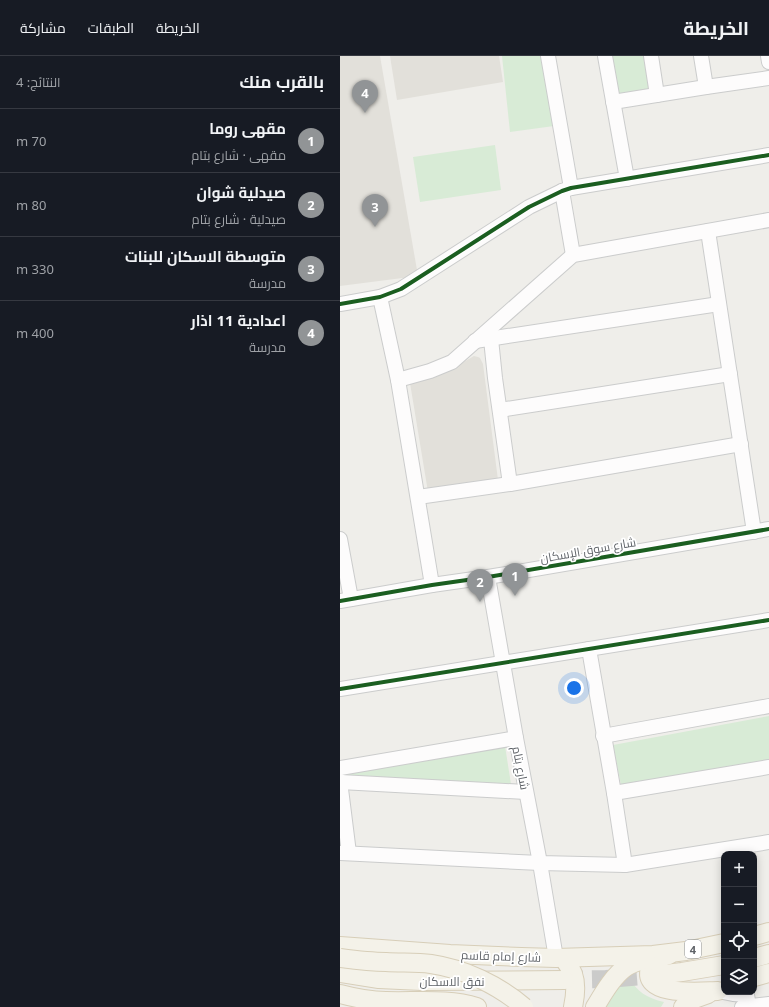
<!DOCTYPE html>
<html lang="ar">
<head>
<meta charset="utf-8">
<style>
	:root { --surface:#171b24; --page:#242831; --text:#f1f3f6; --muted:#9ea1a6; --line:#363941; --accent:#919496 }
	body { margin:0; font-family:"Noto Sans",Cairo,sans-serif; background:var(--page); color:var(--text); direction:rtl }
	.controls { position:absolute; right:12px; bottom:12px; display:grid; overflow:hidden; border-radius:8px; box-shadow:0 2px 10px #0003 }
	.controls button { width:36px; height:36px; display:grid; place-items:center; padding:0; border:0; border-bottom:1px solid var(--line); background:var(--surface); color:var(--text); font:20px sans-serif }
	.you { position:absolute; left:234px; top:632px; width:14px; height:14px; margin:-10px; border:3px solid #fff; border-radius:50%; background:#1a73e8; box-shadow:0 0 0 6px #1a73e833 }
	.badge { display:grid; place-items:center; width:26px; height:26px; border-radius:50%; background:var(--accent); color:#fff; font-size:13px; font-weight:700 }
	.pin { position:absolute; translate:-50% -33px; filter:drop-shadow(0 1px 2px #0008) }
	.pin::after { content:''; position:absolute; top:21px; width:14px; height:12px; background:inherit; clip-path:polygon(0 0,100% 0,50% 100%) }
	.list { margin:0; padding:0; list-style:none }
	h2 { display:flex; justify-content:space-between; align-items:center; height:52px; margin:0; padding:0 16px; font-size:17px }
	h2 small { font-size:13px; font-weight:400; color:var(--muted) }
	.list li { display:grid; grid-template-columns:26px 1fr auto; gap:12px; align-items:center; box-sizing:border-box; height:64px; padding:0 16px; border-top:1px solid var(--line) }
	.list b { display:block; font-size:15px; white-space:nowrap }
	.list p { margin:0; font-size:13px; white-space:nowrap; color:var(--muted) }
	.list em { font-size:13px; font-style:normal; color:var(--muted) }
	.icon { flex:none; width:22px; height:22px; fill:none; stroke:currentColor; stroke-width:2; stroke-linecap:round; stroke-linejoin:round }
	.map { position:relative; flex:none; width:429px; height:951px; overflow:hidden; direction:ltr }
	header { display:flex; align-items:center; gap:24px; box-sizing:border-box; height:56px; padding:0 20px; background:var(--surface); border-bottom:1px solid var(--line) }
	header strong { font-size:19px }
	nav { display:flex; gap:22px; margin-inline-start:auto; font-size:14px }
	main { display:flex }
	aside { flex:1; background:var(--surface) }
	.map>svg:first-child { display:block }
	.education { fill:#e2e0da }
	.green { fill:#d8ebd6 }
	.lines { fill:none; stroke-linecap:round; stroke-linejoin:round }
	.major-tunnel { stroke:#cbcbca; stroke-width:18; stroke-dasharray:18 9; stroke-linecap:butt }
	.minor-casing { stroke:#cbcccc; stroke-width:16 }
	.major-casing { stroke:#d7ceb8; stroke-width:20 }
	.minor { stroke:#fdfcfc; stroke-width:14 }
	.major { stroke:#f4f2e9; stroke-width:18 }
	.major-bridge-casing { stroke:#d7ceb8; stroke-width:20; stroke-linecap:butt }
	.major-bridge { stroke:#f4f2e9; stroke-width:18 }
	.cycleway-casing { stroke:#fff; stroke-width:6 }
	.cycleway { stroke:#1b5e20; stroke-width:4 }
	.labels { text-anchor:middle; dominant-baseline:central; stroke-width:3.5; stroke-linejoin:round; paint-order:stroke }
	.shield { fill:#fff; stroke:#8f9295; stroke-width:1 }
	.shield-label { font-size:11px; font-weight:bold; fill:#5f6368 }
	.street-label { font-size:12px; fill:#5f6368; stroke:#fff }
</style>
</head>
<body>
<header>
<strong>الخريطة</strong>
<nav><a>الخريطة</a><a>الطبقات</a><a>مشاركة</a></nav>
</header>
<main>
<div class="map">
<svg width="429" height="951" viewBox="0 0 429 951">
	<rect width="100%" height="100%" fill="#efeeea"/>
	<g class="education">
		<polygon points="0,0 40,0 78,220 0,230"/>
		<polygon points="50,0 159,0 163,26 57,44"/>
		<polygon points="134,300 138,301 140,302 143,308 158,424 88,436 70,327 115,311"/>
	</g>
	<g class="green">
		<polygon points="162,0 204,0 214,70 170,76"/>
		<polygon points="273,0 305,0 310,34 278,39"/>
		<polygon points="155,89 161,134 80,146 73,101"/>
		<polygon points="429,660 429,704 281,729 273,689"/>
		<polygon points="165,690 171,728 4,719"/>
		<path d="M289,921C297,936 307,942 324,946L321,951H264L268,943Z"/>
	</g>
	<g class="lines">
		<polyline class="major-tunnel" points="225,924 266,923 318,919"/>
		<g class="minor-casing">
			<g id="minor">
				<polyline points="208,0 231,132"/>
				<polyline points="265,0 287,123"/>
				<polyline points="311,0 317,39"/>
				<polyline points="361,0 366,31"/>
				<polyline points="428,0 429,6"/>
				<polyline points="273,46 366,31 429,22"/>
				<polyline points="222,135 233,199"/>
				<polyline points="368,175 414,476"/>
				<polyline points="40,241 58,324 92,529"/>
				<polyline points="0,248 40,241 61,233 189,151 222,135 231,132 429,99"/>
				<polyline points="151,283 155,322 170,428"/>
				<polyline points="135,285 379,248"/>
				<polyline points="58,324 90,315 112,306 233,199 429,164"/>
				<polyline points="160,354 390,318"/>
				<polyline points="78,441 170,428 401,388"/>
				<polyline points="0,483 11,543"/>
				<polyline points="148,521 176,682 200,807 216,902"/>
				<polyline points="0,545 92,529 148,521 429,473"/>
				<polyline points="249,593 274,737 285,809"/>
				<polyline points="0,633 429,564"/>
				<polyline points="263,680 429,650"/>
				<polyline points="0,712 176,682"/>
				<polyline points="0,725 9,797"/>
				<polyline points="0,726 186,736"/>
				<polyline points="274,737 429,711"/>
				<polyline points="0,797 200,807 285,809 429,786"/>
				<polyline points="378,935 393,938 407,939 409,950"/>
				<polyline points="402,951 429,948"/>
			</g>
		</g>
		<g class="major-casing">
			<g id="major">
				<polyline points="414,880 429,876"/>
				<polyline points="0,890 110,898 181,901 216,902 313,899 346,895 384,887"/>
				<path d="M329,899C321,901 312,904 310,912C301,942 363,935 378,935"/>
				<polyline points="414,902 429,898"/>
				<path d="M227,908C238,919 236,937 233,951"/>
				<polyline points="0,917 39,923 82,925 225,924"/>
				<polyline points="318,919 342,916 384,909"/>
				<polyline points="414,921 429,917"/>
				<path d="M0,938C15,942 30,945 46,945C76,946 108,942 137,951"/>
				<path d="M255,951C263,938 273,920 286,911C292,907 299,905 306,903"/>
				<polyline points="343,951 349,945 368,938"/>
			</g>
		</g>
		<use href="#minor" class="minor"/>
		<use href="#major" class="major"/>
		<g class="major-bridge-casing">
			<path id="major-bridge" d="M0,902C15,904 30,906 46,906C61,907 76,906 91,908C125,913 158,929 184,951"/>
		</g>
		<use href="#major-bridge" class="major-bridge"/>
		<g class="cycleway-casing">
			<g id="cycleway">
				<polyline points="0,248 40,241 61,233 189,151 222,135 231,132 429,99"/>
				<polyline points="0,545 92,529 148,521 429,473"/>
				<polyline points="0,633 429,564"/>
			</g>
		</g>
		<use href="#cycleway" class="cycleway"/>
	</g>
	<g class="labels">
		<rect class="shield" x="345" y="884" width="16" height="18" rx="3"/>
		<g class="shield-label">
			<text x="353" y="893">4</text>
		</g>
		<g class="street-label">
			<text transform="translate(248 494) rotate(-10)">شارع سوق الإسكان</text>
			<text transform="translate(181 712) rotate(79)">شارع بتام</text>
			<text transform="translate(161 900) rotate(2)">شارع إمام قاسم</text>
			<text x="112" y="925">نفق الاسكان</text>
		</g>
	</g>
</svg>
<div class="controls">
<button>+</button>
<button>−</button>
<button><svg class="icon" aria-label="locate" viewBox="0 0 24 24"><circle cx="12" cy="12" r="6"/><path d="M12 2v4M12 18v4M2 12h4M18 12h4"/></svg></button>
<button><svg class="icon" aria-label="layers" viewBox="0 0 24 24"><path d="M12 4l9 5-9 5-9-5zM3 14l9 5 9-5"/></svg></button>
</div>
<div class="you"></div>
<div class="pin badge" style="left:175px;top:540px">1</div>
<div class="pin badge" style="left:140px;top:546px">2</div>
<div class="pin badge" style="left:35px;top:171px">3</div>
<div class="pin badge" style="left:25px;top:57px">4</div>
</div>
<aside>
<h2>بالقرب منك<small>النتائج: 4</small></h2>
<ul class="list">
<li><span class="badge">1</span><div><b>مقهى روما</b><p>مقهى · شارع بتام</p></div><em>70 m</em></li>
<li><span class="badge">2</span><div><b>صيدلية شوان</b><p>صيدلية · شارع بتام</p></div><em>80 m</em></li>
<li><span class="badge">3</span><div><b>متوسطة الاسكان للبنات</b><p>مدرسة</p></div><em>330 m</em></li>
<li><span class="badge">4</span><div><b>اعدادية 11 اذار</b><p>مدرسة</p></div><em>400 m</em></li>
</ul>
</aside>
</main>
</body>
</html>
